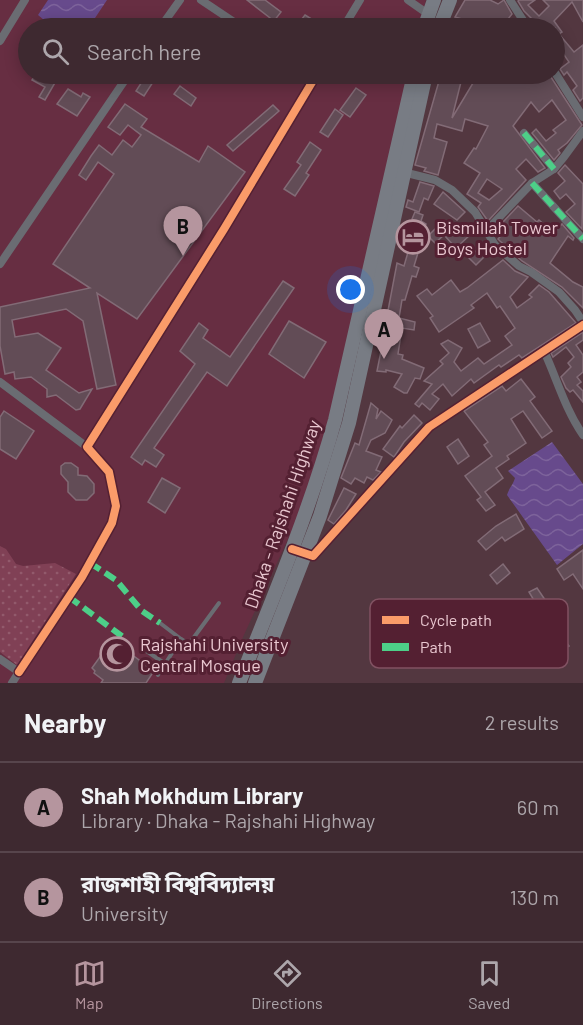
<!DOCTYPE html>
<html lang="en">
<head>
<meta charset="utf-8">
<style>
	:root { --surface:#3e2930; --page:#49353c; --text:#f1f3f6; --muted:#ada6ab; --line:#57454c; --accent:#b5959e }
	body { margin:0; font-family:Barlow,"Noto Sans Bengali",sans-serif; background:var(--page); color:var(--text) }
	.you { position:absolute; left:351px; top:290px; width:21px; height:21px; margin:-15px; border:4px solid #fff; border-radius:50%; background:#1a73e8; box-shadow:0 0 0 9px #1a73e833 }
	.badge { display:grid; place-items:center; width:39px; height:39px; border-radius:50%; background:var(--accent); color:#111; font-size:20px; font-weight:700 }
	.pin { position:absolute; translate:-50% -50px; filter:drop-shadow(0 2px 3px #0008) }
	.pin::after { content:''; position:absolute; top:32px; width:21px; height:18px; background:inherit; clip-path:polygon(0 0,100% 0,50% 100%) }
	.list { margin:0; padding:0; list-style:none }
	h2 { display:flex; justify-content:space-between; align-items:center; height:78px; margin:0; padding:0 24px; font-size:26px }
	h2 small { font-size:20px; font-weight:400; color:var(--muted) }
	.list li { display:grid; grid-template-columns:39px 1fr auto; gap:18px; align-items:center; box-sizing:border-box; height:90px; padding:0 24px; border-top:2px solid var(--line) }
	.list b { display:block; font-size:22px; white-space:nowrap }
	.list p { margin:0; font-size:20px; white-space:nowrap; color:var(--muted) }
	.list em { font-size:20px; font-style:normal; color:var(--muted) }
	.icon { flex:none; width:33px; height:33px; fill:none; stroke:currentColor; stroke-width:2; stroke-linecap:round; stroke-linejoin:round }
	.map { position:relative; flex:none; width:583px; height:683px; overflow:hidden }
	.search { position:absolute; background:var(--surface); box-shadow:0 3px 15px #0003; left:18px; right:18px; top:18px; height:66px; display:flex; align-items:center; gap:15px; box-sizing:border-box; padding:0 21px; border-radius:33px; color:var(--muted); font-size:22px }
	.sheet { height:258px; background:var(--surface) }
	nav { display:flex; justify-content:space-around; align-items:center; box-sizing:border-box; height:84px; border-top:2px solid var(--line); background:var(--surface); font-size:16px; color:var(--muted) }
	nav a { display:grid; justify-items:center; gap:3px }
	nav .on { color:var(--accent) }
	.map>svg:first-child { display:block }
	.built { fill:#672e42 }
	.park { fill:url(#park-dots) }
	.water { fill:url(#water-waves) }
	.building { fill:#624c56; stroke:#826b76; stroke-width:1.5; fill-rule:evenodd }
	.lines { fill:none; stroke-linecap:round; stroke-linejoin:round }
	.service { stroke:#6a6c72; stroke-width:4 }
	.minor { stroke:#6a6c72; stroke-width:8 }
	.trunk { stroke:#787c84; stroke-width:14 }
	.quiet { stroke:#4dcf88; stroke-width:6; stroke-dasharray:12 6; stroke-linecap:butt }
	.cycleway-casing { stroke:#542032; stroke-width:11 }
	.cycleway { stroke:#fa9b69; stroke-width:8 }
	.labels { text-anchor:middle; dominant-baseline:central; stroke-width:6; stroke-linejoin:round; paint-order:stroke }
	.poi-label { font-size:18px; fill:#eac8d1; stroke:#542032; text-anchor:start }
	.street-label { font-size:18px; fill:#eac8d1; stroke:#542032 }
	.key { fill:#542032; stroke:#815262; stroke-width:1.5 }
	.key-label { font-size:16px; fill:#eac8d1 }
</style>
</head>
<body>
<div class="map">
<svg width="583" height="683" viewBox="0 0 583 683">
	<defs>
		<pattern id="park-dots" width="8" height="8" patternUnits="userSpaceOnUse" patternTransform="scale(1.5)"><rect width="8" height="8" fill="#804055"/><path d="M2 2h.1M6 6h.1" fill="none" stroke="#925a6c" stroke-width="1.8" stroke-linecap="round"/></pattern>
		<pattern id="water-waves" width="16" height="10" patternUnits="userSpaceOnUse" patternTransform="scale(1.5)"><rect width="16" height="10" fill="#674a8c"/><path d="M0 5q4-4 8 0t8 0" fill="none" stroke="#7d639b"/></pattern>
	</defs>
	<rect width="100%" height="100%" fill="#533740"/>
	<polygon class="built" points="0,0 426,0 418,28 28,28 28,74 408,74 326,438 305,502 243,637 224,683 0,683"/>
	<polygon class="park" points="0,546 6,549 16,564 23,566 55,563 76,574 17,665 0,652"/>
	<g class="water">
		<polygon points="48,0 107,0 89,27 84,25 81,28 42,28 41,27 44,20 38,15"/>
		<path d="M552,442L583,484V544L557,565L507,495C509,488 513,485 515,478L508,471Z"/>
	</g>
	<g class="building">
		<polygon points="247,0 265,0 281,12 274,21"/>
		<polygon points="465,0 490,0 498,4 504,0 512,14 508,19 520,28 458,28 462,19 455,17"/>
		<polygon points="519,0 535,0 528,5 539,16 549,6 543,0 583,0 583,22 572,2 554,21 562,32 559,34 574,52 583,45 583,98 580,101 573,90 577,86 567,72 564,75 560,69 569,62 558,46 555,49 555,28 534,28 532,23 534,21 524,11 518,1"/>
		<polygon points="305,15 326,28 295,28"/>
		<polygon points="36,74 43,74 56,81 45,100 39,97 45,87 32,80"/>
		<polygon points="147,74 155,79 144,96 136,91"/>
		<path d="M441,74H463L452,118L476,78L485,83L494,74H549L582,125L567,143L558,150L560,153L554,160L532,133L536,129L546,141L556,133L553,130L566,120L552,100L539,112L531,102L513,126L545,168L538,172L526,159L516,169L526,180L488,221L478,207L481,203L467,194L480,173L464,163L474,148L476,149L488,126L465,119L462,131L437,124L434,138L447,142L438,175L424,171L426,168L415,165ZM487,179L502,189L489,200L478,193Z"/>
		<polygon points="180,86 196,98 191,106 174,94"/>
		<polygon points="356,88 366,95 350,117 340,110"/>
		<polygon points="68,89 81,97 83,93 90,97 77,116 57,104"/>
		<polygon points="125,104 147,119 141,127 199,162 208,146 245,172 137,319 97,293 116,385 97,389 83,321 66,309 12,320 15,337 38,333 61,348 46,370 79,393 92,389 80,409 76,410 56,395 47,397 47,389 31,377 15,379 14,372 5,374 0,346 0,307 90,288 53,264 114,174 98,162 86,180 79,175 91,156 99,145 112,155 123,140 132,147 141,135 128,125 120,135 108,127"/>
		<polygon points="273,105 279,111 233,151 227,145"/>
		<polygon points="335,109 343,115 328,137 320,132"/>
		<polygon points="310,142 321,150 306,173 309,175 295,196 284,189 301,165 297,162"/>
		<polygon points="565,165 583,184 582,229 566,212 575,204 566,194 560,199 554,191 565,181 558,173"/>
		<polygon points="420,182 434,186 428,200 424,198 419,212 406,207 408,200 413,202"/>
		<polygon points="443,192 465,212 457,220 434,204"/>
		<polygon points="518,206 537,222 539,220 554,233 562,224 574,238 573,240 568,236 550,263 573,282 583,287 583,308 562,287 522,261 500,241 498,239 508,228 503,222"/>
		<polygon points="415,212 423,215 421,221 426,224 416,248 421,243 414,266 419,268 416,277 412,276 405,300 402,300 399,318 415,322 414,330 402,328 398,354 403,355 402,359 424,368 420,379 415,378 407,393 404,393 394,387 402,374 386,370 386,372 377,371 383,341 380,340 383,316 387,316 397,263 404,266 417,221 412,219"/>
		<polygon points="441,223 471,234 456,248 444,235 435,243 428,236"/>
		<polygon points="482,245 489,252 476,265 469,258"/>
		<polygon points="503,260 515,271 528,277 510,297 517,308 532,297 529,295 539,285 549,292 576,323 522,358 519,355 501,367 499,365 474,383 471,379 452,396 443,384 432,394 439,399 430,410 422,403 419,407 415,404 432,384 424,381 443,364 440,361 449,353 441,344 448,340 462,348 454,362 461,371 478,358 484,364 512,345 505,336 515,328 500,306 497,308 487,293 471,305 474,308 439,332 430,318 433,316 417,296 427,289 432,295 451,280 460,292 467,288"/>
		<polygon points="283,281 294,288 227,386 207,372 154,448 164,455 156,467 145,460 142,465 131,457 195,364 180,351 199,323 208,330 203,338 230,357"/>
		<polygon points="289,321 326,342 304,378 269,354"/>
		<polygon points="480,323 490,341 478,348 468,329"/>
		<polygon points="583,332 583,340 576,345 583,355 583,372 577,377 581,382 577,385 583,391 583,402 573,390 570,392 566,388 561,377 571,367 568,363 574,357 566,347 553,357 551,353"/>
		<polygon points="521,379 535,397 530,401 552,431 542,438 523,411 511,419 526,443 507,456 509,459 496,468 503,478 485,492 495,505 486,511 477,500 481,497 465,476 492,456 484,445 488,442 464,411 502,386 506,391"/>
		<polygon points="371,403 378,409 376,419 381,411 392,420 385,433 371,440 366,451 382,457 376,470 381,472 373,480 367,477 364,483 355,478 351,484 341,478 355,443 359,445"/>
		<polygon points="4,411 34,431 16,459 0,449 0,417"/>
		<polygon points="414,415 422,423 404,442 394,457 383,449 400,426 402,428"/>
		<polygon points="458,439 469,456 458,464 447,447"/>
		<polygon points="65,463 71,463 78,468 78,475 87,476 94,484 94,493 87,500 76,500 68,492 68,482 61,474 61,466"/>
		<polygon points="162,478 180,488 165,513 148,502"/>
		<polygon points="344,488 356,494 346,510 334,524 328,520"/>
		<polygon points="516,514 524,529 505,541 502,537 486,550 478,541 496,526"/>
		<polygon points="583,550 583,589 573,574 564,580 557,569"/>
		<polygon points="503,564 510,573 497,584 490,575"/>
		<polygon points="537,588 554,613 548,616 569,646 557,653 537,623 525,629 519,619 538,607 529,592"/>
		<polygon points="112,640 154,671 146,683 101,683 103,680 94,673 95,671 92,668"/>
	</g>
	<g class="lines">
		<g class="service">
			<polyline points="181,639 189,644 219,603"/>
			<polyline points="142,648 164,663"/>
			<polyline points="158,675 181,639 160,623"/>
		</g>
		<g class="minor">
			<polyline points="201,0 243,28"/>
			<polyline points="408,0 428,14"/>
			<polyline points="510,0 528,28"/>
			<polyline points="160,28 180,0"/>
			<polyline points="343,28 360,0"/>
			<polyline points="0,41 25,0"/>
			<polyline points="554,71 583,117"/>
			<polyline points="524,133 554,169"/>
			<polyline points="403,172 435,180 452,190 475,212 495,245 519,266 531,272 559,292 575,310 583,322"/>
			<polyline points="532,183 583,239"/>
			<polyline points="487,230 532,183 554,169 564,157 583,131"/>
			<polyline points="0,264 129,74"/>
			<path d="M544,351C557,379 565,409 583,435"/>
			<polyline points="0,382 87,447"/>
			<polyline points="302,552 313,556 429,427 583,325"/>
			<polyline points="0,659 19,672 12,683"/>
			<polyline points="19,672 82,577 112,523 116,506 109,472 87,447 224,229 317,74"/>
		</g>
		<g class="trunk">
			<polyline points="424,28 434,0"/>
			<polyline points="439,28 450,0"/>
			<path d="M239,683C274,596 310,510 335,420L414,74"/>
			<polyline points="255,683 320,516 349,423 426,74"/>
		</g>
		<g class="quiet">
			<polyline points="524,133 554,169"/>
			<polyline points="532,183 583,239"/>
			<polyline points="90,563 116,580 142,611 160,623"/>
			<polyline points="69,597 123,637"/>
		</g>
		<g class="cycleway-casing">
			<g id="cycleway">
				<polyline points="292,549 313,556 429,427 583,325"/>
				<polyline points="19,672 82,577 112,523 116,506 109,472 87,447 224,229 317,74"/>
			</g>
		</g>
		<use href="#cycleway" class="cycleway"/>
	</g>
	<defs>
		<g id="hotel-ring" transform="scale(1.725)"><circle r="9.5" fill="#542032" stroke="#b5959e" stroke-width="1.5"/><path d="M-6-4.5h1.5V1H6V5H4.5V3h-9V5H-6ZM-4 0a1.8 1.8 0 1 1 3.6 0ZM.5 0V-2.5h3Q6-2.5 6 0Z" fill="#b5959e"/></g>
		<g id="mosque-ring" transform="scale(1.725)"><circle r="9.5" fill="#542032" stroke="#b5959e" stroke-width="1.5"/><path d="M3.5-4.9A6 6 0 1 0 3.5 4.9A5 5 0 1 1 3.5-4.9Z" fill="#b5959e"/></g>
	</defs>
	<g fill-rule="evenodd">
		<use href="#hotel-ring" x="413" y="237"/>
		<use href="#mosque-ring" x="117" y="654"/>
	</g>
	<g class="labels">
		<g class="poi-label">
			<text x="436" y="227">Bismillah Tower<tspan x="436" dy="21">Boys Hostel</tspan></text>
			<text x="140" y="644">Rajshahi University<tspan x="140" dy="21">Central Mosque</tspan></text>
		</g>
		<g class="street-label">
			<text transform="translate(282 514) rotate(-71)">Dhaka - Rajshahi Highway</text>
		</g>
	</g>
	<rect x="370" y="599" width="198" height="69" rx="9" class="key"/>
	<rect x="382" y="616" width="27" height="8" fill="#fa9b69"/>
	<rect x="382" y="643" width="27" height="8" fill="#4dcf88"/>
	<g class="key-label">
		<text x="420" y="626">Cycle path</text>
		<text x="420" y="653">Path</text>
	</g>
</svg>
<div class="you"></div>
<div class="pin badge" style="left:384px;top:359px">A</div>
<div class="pin badge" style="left:183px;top:256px">B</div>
<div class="search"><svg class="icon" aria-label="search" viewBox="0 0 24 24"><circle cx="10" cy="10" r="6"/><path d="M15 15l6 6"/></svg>Search here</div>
</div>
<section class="sheet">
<h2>Nearby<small>2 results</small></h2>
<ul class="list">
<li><span class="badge">A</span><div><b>Shah Mokhdum Library</b><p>Library · Dhaka - Rajshahi Highway</p></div><em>60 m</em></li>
<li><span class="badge">B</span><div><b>রাজশাহী বিশ্ববিদ্যালয়</b><p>University</p></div><em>130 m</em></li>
</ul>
</section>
<nav>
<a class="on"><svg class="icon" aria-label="map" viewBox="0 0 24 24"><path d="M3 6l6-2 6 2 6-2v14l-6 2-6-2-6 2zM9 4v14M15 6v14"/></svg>Map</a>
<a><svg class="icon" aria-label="directions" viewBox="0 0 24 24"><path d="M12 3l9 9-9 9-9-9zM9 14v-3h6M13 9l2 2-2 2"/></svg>Directions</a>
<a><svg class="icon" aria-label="saved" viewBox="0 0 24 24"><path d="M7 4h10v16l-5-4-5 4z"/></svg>Saved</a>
</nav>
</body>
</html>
